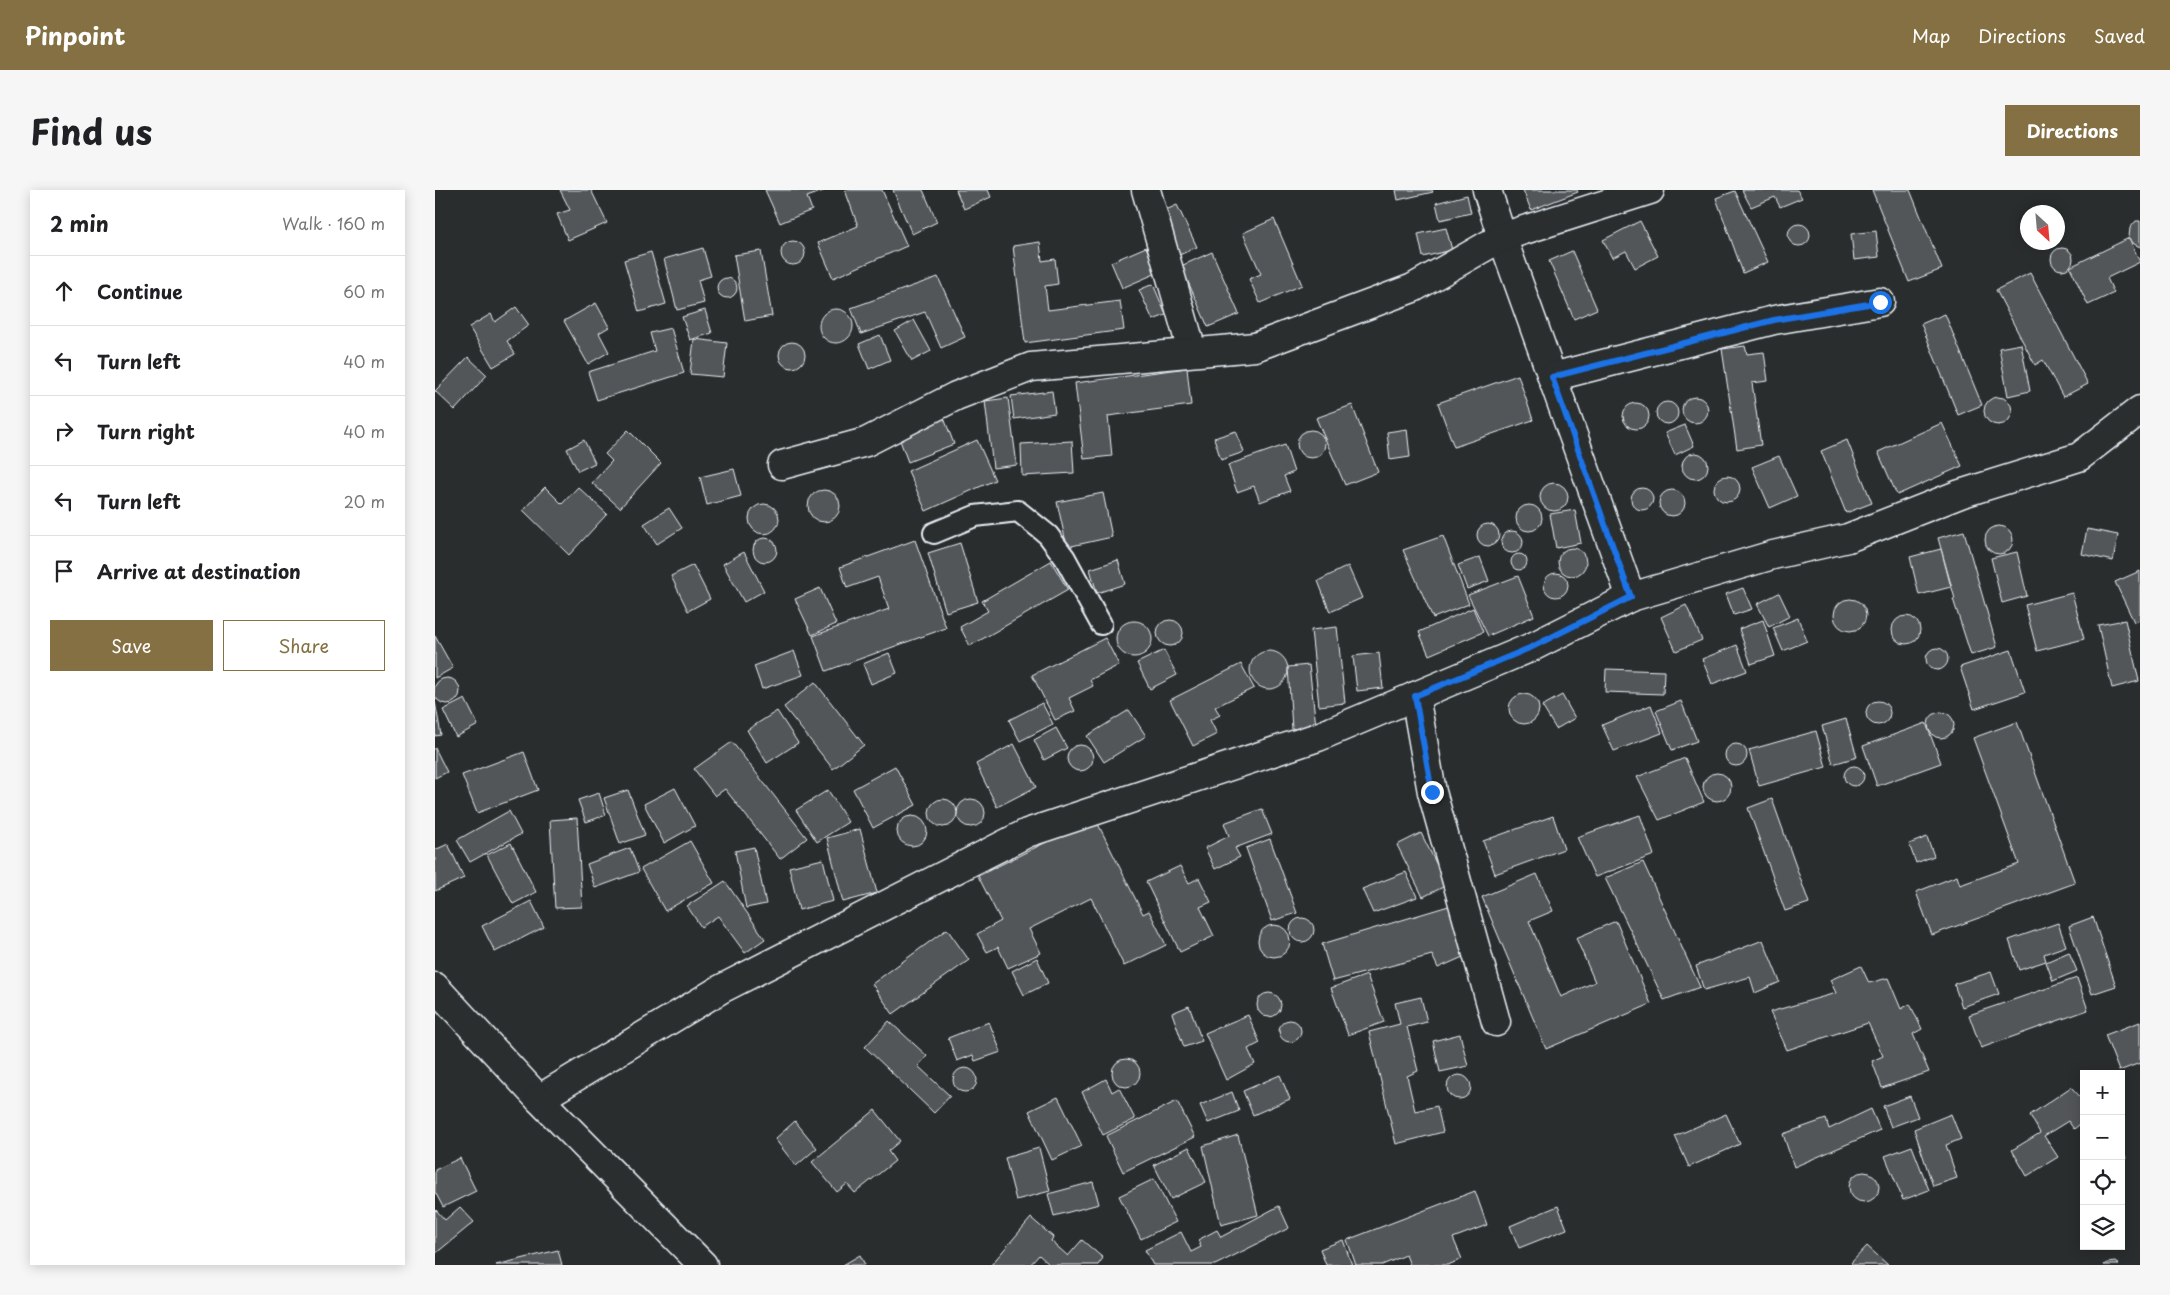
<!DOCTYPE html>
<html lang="en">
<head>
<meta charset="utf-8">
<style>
	:root { --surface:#fff; --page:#f6f6f6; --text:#202124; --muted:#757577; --line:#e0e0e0; --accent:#847042 }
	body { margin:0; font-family:"Playpen Sans",sans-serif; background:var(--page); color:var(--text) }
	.controls { position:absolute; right:15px; bottom:15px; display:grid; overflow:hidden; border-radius:0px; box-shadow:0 2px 12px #0003 }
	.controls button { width:45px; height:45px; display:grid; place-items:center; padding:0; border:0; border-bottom:1px solid var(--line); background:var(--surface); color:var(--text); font:25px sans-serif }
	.compass { position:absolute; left:1585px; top:15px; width:45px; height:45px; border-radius:50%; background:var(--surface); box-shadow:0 2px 12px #0003; rotate:154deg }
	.stop { position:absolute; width:15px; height:15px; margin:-11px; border:4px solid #1a73e8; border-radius:50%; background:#fff }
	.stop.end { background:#1a73e8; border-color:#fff; box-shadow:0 1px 5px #0008 }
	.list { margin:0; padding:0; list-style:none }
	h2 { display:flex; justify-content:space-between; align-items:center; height:65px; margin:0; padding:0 20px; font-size:21px }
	h2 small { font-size:16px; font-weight:400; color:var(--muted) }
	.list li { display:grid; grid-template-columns:32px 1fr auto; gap:15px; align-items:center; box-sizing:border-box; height:70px; padding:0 20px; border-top:1px solid var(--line) }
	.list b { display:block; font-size:19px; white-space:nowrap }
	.list em { font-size:16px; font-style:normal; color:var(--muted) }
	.actions { display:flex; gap:10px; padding:15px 20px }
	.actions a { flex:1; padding:11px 0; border:1px solid var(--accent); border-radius:0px; text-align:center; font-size:18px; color:var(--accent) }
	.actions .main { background:var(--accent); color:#fff }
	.icon { flex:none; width:28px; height:28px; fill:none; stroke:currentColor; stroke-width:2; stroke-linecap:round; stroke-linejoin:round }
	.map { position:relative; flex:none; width:1705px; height:1075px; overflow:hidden; border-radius:0px }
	header { display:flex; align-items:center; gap:30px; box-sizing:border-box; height:70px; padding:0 25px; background:var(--accent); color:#fff }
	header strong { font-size:24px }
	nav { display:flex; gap:28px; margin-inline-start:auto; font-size:18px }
	.intro { display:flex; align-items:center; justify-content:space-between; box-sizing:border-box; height:120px; padding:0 30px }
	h1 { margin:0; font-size:35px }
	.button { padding:12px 22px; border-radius:0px; background:var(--accent); color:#fff; font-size:18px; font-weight:700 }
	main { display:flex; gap:30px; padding:0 30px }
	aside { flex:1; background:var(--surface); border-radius:0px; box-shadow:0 2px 12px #0003 }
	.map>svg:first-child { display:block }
	.building { fill:#535759; stroke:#e8f1f8 }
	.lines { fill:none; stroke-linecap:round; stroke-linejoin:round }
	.lane-casing { stroke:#e8f1f8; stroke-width:24 }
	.street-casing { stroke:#e8f1f8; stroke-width:31 }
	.lane { stroke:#2a2d2e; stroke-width:20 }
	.street { stroke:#2a2d2e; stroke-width:28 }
	.route { stroke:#1a73e8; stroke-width:6 }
</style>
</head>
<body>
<header>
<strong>Pinpoint</strong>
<nav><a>Map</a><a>Directions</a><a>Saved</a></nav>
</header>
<div class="intro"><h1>Find us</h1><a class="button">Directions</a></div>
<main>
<aside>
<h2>2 min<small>Walk · 160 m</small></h2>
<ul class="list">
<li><svg class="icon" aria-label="ahead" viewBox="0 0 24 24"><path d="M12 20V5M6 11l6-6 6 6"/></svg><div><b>Continue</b></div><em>60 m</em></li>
<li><svg class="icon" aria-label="left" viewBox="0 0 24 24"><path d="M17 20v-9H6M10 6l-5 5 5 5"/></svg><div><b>Turn left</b></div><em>40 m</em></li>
<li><svg class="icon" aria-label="right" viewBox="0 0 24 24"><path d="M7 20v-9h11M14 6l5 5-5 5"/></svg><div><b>Turn right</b></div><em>40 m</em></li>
<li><svg class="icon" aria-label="left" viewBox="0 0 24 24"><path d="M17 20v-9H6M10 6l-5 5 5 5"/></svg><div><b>Turn left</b></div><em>20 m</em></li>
<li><svg class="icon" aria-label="arrive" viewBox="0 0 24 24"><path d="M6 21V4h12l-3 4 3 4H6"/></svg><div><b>Arrive at destination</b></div></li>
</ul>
<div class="actions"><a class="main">Save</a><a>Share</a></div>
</aside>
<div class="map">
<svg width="1705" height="1075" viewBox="0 0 1705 1075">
	<rect width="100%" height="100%" fill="#2a2d2e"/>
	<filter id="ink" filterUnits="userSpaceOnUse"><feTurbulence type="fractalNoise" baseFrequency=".02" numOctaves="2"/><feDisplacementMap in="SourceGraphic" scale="10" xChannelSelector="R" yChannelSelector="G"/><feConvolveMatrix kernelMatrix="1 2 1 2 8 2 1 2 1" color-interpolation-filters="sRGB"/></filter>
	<g filter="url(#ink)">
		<g class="building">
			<polygon points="125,0 156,0 172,33 133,50 122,24 135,20"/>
			<polygon points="330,0 391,0 372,7 377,20 345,33"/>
			<polygon points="410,0 447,0 472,56 398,88 383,53 423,36"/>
			<polygon points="458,0 488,0 502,32 477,44"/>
			<polygon points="521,0 553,0 556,7 529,19"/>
			<polygon points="961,0 997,0 998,2 963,10"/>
			<polygon points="1088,0 1142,0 1143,2 1096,20"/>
			<polygon points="1307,0 1362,0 1367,8 1345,17 1340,7 1316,17"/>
			<polygon points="1437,0 1475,0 1507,79 1474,92"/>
			<polygon points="1300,1 1333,72 1308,83 1281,8"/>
			<polygon points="1032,5 1036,23 1005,30 1001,13"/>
			<polygon points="742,15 762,57 740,67 720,25"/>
			<polygon points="839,29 867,95 825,113 814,89 826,84 808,43"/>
			<polygon points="1205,31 1223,66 1200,78 1191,61 1177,68 1168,50"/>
			<polygon points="1701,31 1705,31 1705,57 1699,54 1694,47 1695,38"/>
			<circle cx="1364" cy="45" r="11"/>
			<polygon points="1011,38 1017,60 988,67 983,44"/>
			<polygon points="1441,41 1444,67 1419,70 1416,44"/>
			<polygon points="1694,48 1705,72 1672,88 1679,103 1653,115 1635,77"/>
			<circle cx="358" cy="63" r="12"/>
			<polygon points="605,52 607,71 620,69 623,94 610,96 613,120 685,111 689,140 590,153 578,56"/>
			<polygon points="711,57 722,83 687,98 676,72"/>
			<polygon points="268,58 276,86 263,90 269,113 242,120 229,69"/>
			<circle cx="1627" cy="69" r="11"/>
			<polygon points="326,61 337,126 310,131 299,65"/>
			<polygon points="1137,61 1162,119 1139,129 1114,71"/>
			<polygon points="216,62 231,114 204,122 189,70"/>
			<polygon points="777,62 804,124 773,137 746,76"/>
			<polygon points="1595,83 1653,194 1628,207 1608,170 1600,175 1561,100"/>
			<polygon points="503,87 530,147 506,158 490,122 426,144 416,118"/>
			<circle cx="292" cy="98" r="10"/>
			<polygon points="718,94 731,125 718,130 704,100"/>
			<polygon points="161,113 174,137 164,143 174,162 153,174 129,131"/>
			<polygon points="81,117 94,135 72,151 80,164 58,177 34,137 56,124 60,132"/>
			<circle cx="401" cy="136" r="17"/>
			<polygon points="270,120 277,143 255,150 247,127"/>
			<polygon points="1510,124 1547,215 1523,225 1486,134"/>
			<polygon points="479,130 496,161 477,171 460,141"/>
			<polygon points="236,138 249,183 162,210 153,182 220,161 215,143"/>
			<polygon points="445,145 455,170 434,179 424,154"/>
			<polygon points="259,149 292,153 288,187 255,184"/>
			<circle cx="357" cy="165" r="13"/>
			<polygon points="1586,154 1595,201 1573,206 1564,158"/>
			<polygon points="1310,156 1312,164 1329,162 1333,191 1317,193 1326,255 1302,259 1287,159"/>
			<polygon points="33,167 52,185 20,220 0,201"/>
			<polygon points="752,178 756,215 673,226 677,266 649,269 640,193"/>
			<polygon points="1083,185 1098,230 1019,257 1003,213"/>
			<polygon points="617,201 620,223 579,229 576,206"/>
			<circle cx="1260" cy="220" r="13"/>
			<circle cx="1563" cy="221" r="14"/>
			<polygon points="573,208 582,275 558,278 550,211"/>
			<circle cx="1232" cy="223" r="11"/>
			<circle cx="1201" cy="226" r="13"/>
			<polygon points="917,215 943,282 910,295 881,228"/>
			<polygon points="509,228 519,254 473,272 463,245"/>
			<polygon points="1507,233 1527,276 1462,305 1443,262"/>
			<polygon points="1250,235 1259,256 1240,265 1230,243"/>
			<polygon points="972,239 975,267 955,270 952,242"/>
			<circle cx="876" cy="254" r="14"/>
			<polygon points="193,240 226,273 185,318 157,293 177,271 170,264"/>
			<polygon points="801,241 809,262 786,270 779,248"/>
			<polygon points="149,250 160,273 143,281 132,259"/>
			<polygon points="542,250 560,290 491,321 473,281"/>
			<polygon points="1412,250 1437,313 1411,323 1386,261"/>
			<polygon points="637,251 639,283 587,286 586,254"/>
			<polygon points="850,255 859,282 849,286 855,301 825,312 819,296 802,302 793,275"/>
			<circle cx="1260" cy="276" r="13"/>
			<polygon points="1344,266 1362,306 1335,318 1317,277"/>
			<polygon points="299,279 306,306 272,315 265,287"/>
			<circle cx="1292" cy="299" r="13"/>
			<circle cx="1119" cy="307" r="14"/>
			<polygon points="110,297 127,314 143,297 172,324 134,365 88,320"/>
			<circle cx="1207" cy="309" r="11"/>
			<circle cx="389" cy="316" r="16"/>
			<circle cx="1237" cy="313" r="13"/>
			<polygon points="668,303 677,347 632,357 622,312"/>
			<circle cx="329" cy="329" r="15"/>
			<circle cx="1094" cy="328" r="13"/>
			<polygon points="234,318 247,338 222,354 209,334"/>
			<polygon points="1140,320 1146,353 1121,358 1115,324"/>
			<circle cx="1053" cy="345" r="11"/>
			<circle cx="1564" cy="350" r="14"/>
			<polygon points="1652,339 1683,345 1678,371 1647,364"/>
			<polygon points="1529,341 1562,457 1536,465 1518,409 1520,409 1503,348"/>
			<circle cx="1077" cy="352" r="11"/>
			<polygon points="1008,346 1034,414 998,428 968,360"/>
			<circle cx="330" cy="360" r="12"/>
			<polygon points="480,350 511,438 391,481 378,446 454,419 443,387 412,398 405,377"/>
			<polygon points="525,353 543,412 511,422 493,363"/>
			<circle cx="1137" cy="372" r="14"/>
			<polygon points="1506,359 1516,397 1484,405 1475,367"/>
			<polygon points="309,362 329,401 309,412 288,374"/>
			<polygon points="1582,362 1592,406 1567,413 1556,368"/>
			<circle cx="1084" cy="372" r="8"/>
			<polygon points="1045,367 1054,391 1032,399 1023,375"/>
			<polygon points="683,370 690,394 662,403 655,379"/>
			<polygon points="616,371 633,400 535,456 525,437 553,421 547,411"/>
			<polygon points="258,375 275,409 253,421 236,386"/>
			<polygon points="913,376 927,408 895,422 883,391"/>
			<polygon points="1705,381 1705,430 1699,432 1680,392"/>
			<circle cx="1121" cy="395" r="12"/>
			<polygon points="1083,386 1099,426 1053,446 1033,405"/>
			<polygon points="385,398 401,434 377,445 360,409"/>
			<polygon points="1308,398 1317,419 1299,425 1291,404"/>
			<polygon points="1344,403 1355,426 1334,437 1322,414"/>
			<polygon points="1637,403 1649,449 1602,461 1590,415"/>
			<circle cx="1415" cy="425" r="16"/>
			<polygon points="1251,415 1267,450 1241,461 1226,427"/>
			<polygon points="1038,418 1048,442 994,465 984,442"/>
			<circle cx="1471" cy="440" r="14"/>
			<polygon points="1363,428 1372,451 1348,461 1338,438"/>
			<circle cx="735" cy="443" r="13"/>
			<polygon points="1328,430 1340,466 1316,474 1304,439"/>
			<polygon points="1690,430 1704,491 1677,498 1663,435"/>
			<circle cx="699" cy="449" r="18"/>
			<polygon points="902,437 910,513 884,516 876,440"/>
			<polygon points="0,446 18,478 0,488"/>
			<polygon points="670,448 684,475 655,490 658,496 634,508 640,521 620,530 597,485"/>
			<polygon points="1302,455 1312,481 1277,494 1267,469"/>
			<circle cx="1502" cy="469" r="11"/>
			<polygon points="729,460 742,485 715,499 702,473"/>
			<polygon points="1576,460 1590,502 1539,519 1525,477"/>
			<polygon points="359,461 368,485 327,499 319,476"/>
			<circle cx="834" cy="480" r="19"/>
			<polygon points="454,463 462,483 436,494 428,474"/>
			<polygon points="944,463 948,498 922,501 918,466"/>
			<polygon points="806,474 819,498 780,517 785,525 775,530 782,544 758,556 735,510"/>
			<polygon points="874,475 881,536 857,539 853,477"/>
			<polygon points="1171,479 1229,481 1228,504 1170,502"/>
			<circle cx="12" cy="501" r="13"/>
			<polygon points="380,492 429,555 398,579 349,517"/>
			<circle cx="1089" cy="519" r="15"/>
			<polygon points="1127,505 1140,528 1121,539 1107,516"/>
			<polygon points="30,509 43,535 21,547 8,520"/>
			<circle cx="1443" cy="523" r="12"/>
			<polygon points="0,511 6,545 0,546"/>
			<polygon points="1246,511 1262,551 1237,560 1221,521"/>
			<polygon points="607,513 618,534 585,551 574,530"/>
			<polygon points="1216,515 1227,543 1179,561 1167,535"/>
			<polygon points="694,520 711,546 669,572 652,546"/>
			<polygon points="342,521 363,553 332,573 312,540"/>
			<circle cx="1506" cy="535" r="13"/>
			<polygon points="1411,529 1422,567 1398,574 1387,536"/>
			<polygon points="1582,532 1640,693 1497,745 1481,702 1522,686 1525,695 1584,674 1538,548"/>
			<polygon points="1491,533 1506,573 1442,596 1428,556"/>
			<polygon points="621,538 632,558 609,570 599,550"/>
			<polygon points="1381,541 1391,577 1324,596 1314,560"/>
			<polygon points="297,552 372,648 345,669 290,599 280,606 259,579"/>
			<polygon points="579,554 601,597 562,617 541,574"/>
			<circle cx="1301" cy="565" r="11"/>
			<circle cx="645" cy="568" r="13"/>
			<polygon points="0,558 12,582 0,588"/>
			<polygon points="89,562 103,600 42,623 27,585"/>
			<polygon points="1250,568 1269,612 1224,630 1202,587"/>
			<circle cx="1419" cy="586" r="10"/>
			<polygon points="460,576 481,615 438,638 418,599"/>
			<circle cx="1282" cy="597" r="14"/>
			<polygon points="240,598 260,636 229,653 209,614"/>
			<polygon points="193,600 210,645 185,654 169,608"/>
			<polygon points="393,600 413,632 382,652 361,620"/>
			<polygon points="164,603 171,625 151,632 143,610"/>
			<circle cx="536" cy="623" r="14"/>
			<polygon points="1337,609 1374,713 1350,721 1313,618"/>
			<circle cx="508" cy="623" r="14"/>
			<polygon points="827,619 837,644 800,658 805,667 780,679 770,658 794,646 789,633"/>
			<polygon points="74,621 86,644 35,672 22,650"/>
			<polygon points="1205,625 1219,665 1160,687 1142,647"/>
			<circle cx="477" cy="641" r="15"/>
			<polygon points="1118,626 1129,659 1060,684 1048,651"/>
			<polygon points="142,628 147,717 120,718 115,630"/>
			<polygon points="660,628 708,724 714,721 731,755 689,776 656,708 594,739 606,763 573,778 563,757 552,762 542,744 566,731 543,686"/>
			<polygon points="425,639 442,703 408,712 392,648"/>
			<polygon points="986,643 1012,695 988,707 962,655"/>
			<polygon points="1492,647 1499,666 1481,673 1474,654"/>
			<polygon points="835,649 862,723 837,731 811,658"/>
			<polygon points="255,651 279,693 230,721 206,679"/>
			<polygon points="76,653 101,702 78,714 52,665"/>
			<polygon points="13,654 29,688 0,701 0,660"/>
			<polygon points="319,657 331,714 311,718 300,661"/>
			<polygon points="195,658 204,682 160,698 152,674"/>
			<polygon points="388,669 398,711 364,720 354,677"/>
			<polygon points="1208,672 1265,797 1229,810 1170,688"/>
			<polygon points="745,676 754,693 764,688 776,712 765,717 779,746 745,762 711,692"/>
			<polygon points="971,682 982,707 938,723 927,699"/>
			<polygon points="1102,684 1118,721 1094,731 1126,807 1160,792 1141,748 1181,731 1216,814 1111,859 1047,707"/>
			<polygon points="290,691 330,749 310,763 283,726 266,737 252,716"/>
			<polygon points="96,711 109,737 60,762 47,736"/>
			<polygon points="1017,715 1037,763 1003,778 997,765 898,791 887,754"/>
			<polygon points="1658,727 1681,796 1657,804 1634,736"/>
			<circle cx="867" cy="740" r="12"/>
			<polygon points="1623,733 1631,756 1609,764 1611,771 1584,780 1574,750"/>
			<circle cx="839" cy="751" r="16"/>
			<polygon points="512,739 534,770 458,824 437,794"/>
			<polygon points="1328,750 1345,792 1320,803 1315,787 1269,800 1261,776"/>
			<polygon points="1634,762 1642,781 1618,791 1611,772"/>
			<polygon points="602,768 613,793 589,805 577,781"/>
			<polygon points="1426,776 1434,793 1453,788 1466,819 1475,814 1487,839 1478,844 1494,882 1447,898 1437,871 1448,866 1433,833 1352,860 1335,822 1401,803 1395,790"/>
			<polygon points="1556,782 1564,804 1527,817 1519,794"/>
			<polygon points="932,785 949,832 913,845 896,798"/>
			<polygon points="1642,788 1653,820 1546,858 1534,825"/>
			<circle cx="834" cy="815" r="12"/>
			<polygon points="986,807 992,832 972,837 983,881 972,886 980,921 1002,916 1008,942 961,954 934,842 965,834 960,813"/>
			<polygon points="754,816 767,851 749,857 737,823"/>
			<polygon points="813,825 825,853 813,859 820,874 791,890 770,843"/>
			<circle cx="855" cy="841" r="11"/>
			<polygon points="454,831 492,866 483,876 515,906 499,923 430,857"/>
			<polygon points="554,832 566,862 540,871 538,865 522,871 513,848"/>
			<polygon points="1705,832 1705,873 1684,881 1670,845"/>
			<polygon points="1025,844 1033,876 1005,882 998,851"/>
			<circle cx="691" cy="883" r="14"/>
			<circle cx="530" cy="890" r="12"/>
			<circle cx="1024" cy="897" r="12"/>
			<polygon points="845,885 855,909 818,925 808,901"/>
			<polygon points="671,889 677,902 684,898 700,929 668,945 647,902"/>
			<polygon points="1636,897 1649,911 1649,931 1639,939 1633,931 1609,946 1623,967 1592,986 1577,960 1605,943 1595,925"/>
			<polygon points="797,902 804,921 773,933 765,915"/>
			<polygon points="1475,906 1483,927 1456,937 1448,916"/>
			<polygon points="623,907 647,956 617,970 594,921"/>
			<polygon points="742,911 760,947 688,982 671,946"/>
			<polygon points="1436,919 1445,940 1359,977 1348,944 1391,929 1394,939"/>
			<polygon points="440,920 465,951 453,961 460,971 420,1003 412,994 402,1002 377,972"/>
			<polygon points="1291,924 1305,954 1254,977 1240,946"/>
			<polygon points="1516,924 1526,949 1511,955 1522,988 1498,996 1479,939"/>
			<polygon points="360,931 382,958 361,976 340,949"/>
			<polygon points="803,945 823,1025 786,1035 768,956"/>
			<polygon points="1477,956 1494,1000 1468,1010 1450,966"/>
			<polygon points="754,957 771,992 736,1009 719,975"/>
			<polygon points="604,958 615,1001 581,1010 570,968"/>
			<polygon points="1686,958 1691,968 1686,977"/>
			<polygon points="25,968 41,1001 8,1017 0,1002 0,980"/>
			<circle cx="1429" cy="997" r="15"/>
			<polygon points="719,989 741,1032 706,1049 684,1006"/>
			<polygon points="658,992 664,1014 619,1026 613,1004"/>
			<polygon points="1040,1001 1052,1035 1018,1048 1027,1069 1013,1075 975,1075 971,1065 947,1075 921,1075 912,1050"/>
			<polygon points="844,1016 854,1038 780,1075 718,1075 710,1060 746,1042 756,1062 766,1057 763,1050 782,1040 786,1047"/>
			<polygon points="1123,1016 1132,1039 1084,1058 1075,1036"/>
			<polygon points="25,1017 39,1032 0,1064 0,1021 1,1020 10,1030"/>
			<polygon points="596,1028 618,1047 616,1051 633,1066 647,1050 668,1068 663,1075 615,1075 604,1065 595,1075 556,1075"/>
			<polygon points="908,1050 917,1075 891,1075 885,1059"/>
			<polygon points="1432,1056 1453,1075 1418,1075 1416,1073"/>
			<polygon points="123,1060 127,1075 61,1075"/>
			<polygon points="425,1065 430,1075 408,1075"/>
			<polygon points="1680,1072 1684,1075 1669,1075 1672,1073"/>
		</g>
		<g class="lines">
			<g class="lane-casing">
				<polyline id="lane" points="499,343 540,326 583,321 613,345 630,368 666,434"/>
			</g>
			<g class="street-casing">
				<g id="street">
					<polyline points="711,0 757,161"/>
					<polyline points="1052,0 1067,47 1196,407"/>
					<polyline points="1117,187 1339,130 1445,112"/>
					<polyline points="347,275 431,252 521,206 596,177 820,157 978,98 1067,47 1215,0"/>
					<polyline points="980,506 997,602 1061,832"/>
					<polyline points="0,797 104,909 286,799 592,643 883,547 1097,457 1196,407 1338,365 1413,348 1525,304 1644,267 1705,220"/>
					<polyline points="104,909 268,1075"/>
				</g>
			</g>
			<use href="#lane" class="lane"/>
			<use href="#street" class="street"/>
		</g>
	</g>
	<g class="lines" filter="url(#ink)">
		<polyline class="route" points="997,602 980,506 1097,457 1196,407 1117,187 1339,130 1445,112"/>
	</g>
</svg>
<div class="controls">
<button>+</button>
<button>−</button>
<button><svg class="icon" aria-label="locate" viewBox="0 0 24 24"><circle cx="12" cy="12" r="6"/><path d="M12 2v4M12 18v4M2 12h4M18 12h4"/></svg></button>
<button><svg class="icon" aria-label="layers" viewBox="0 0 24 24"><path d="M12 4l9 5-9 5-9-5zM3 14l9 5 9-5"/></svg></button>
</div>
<svg class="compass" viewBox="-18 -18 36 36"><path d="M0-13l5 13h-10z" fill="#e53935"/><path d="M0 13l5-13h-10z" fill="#757577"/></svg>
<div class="stop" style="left:1445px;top:112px"></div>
<div class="stop end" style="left:997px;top:602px"></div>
</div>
</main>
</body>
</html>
